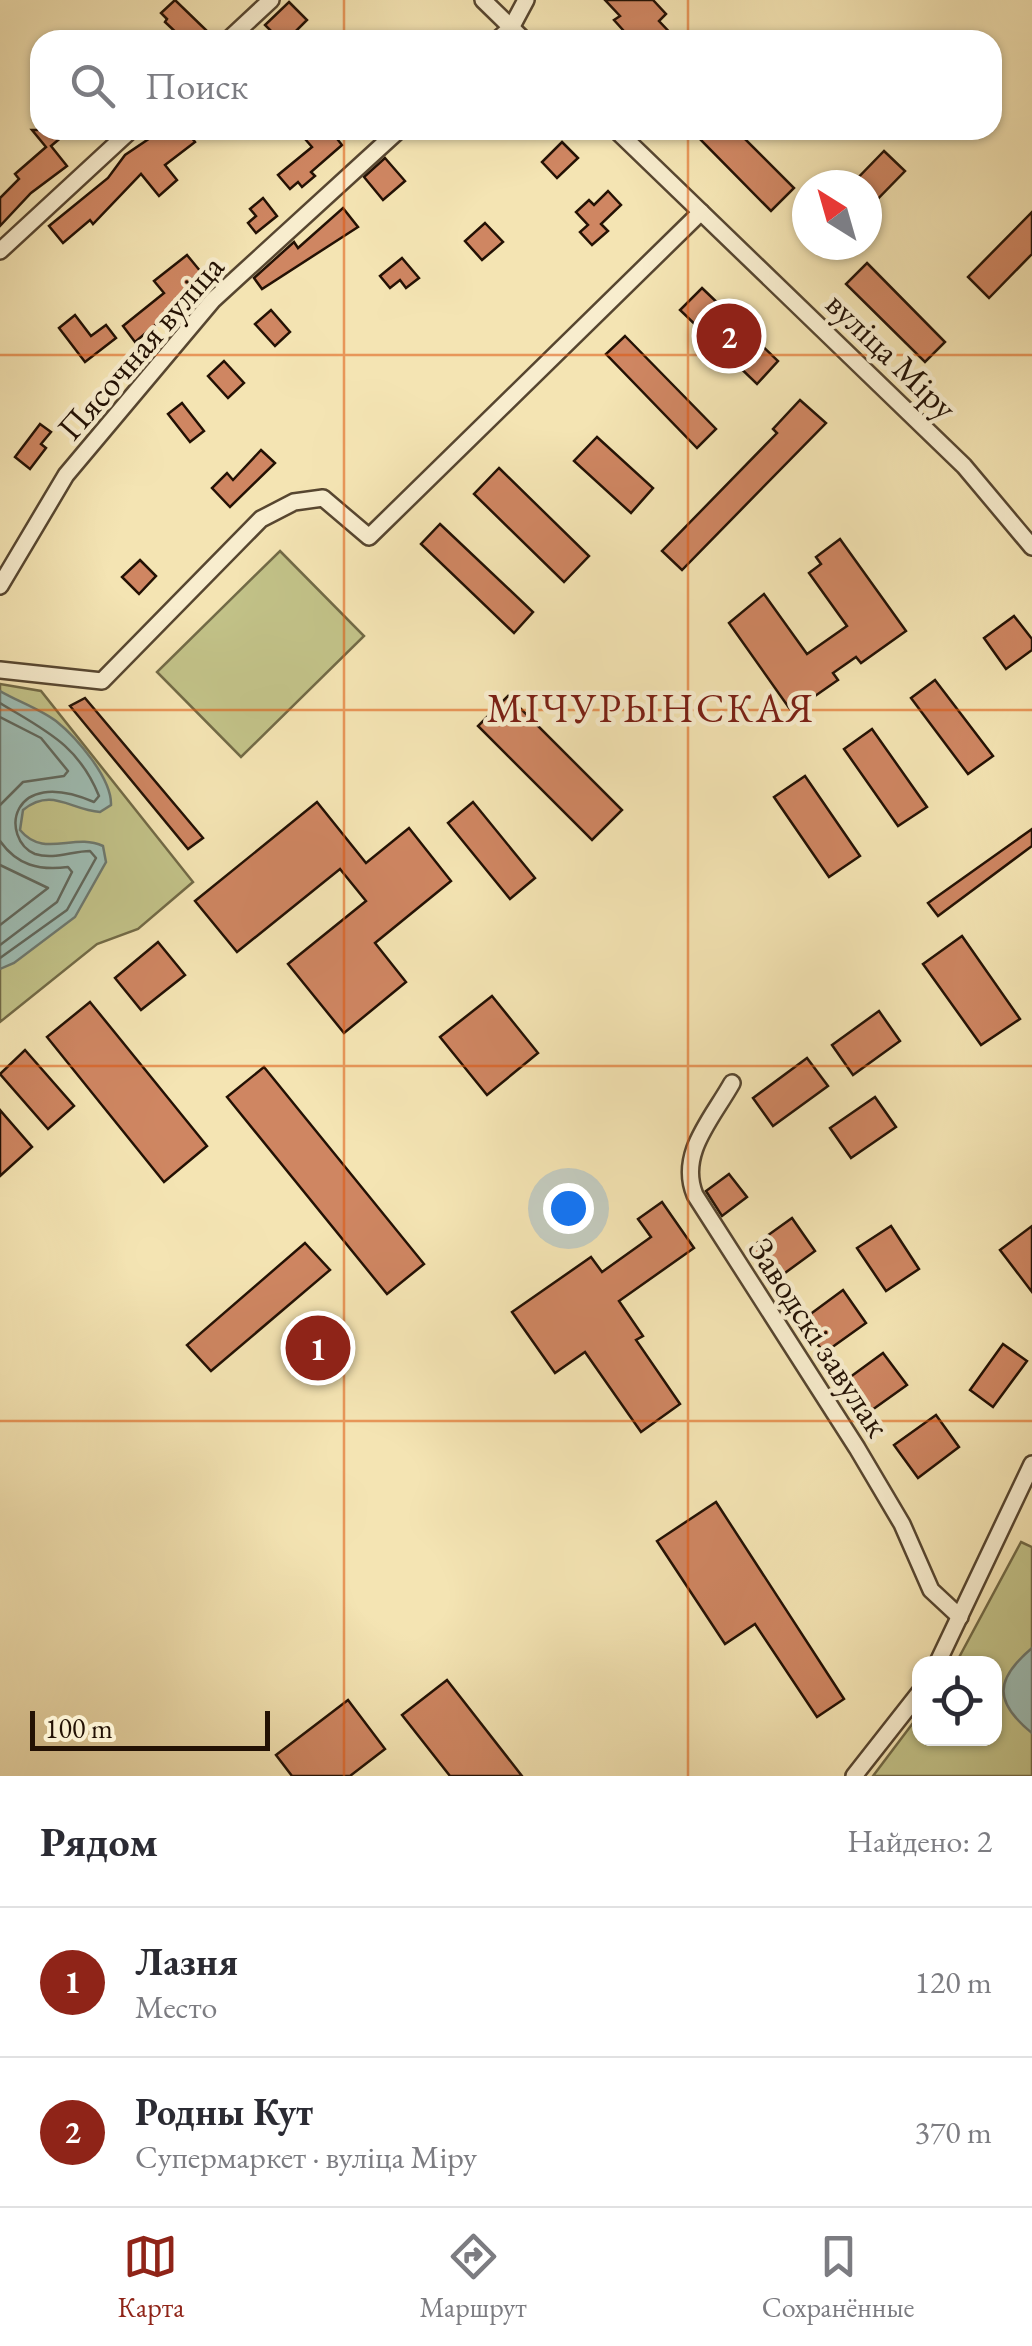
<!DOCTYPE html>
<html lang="ru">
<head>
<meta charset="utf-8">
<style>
	:root { --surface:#fff; --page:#f2f2f3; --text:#2b2b33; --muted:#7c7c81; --line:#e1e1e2; --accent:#8f2418 }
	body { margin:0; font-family:"EB Garamond",serif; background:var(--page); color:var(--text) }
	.controls { position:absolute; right:30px; bottom:30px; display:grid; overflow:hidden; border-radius:20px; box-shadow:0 2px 8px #0004 }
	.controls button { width:90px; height:90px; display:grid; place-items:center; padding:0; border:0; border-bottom:2px solid var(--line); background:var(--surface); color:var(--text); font:50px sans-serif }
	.compass { position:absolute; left:792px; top:170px; width:90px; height:90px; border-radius:50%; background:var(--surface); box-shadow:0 2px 8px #0004; rotate:323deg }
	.scale { position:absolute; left:30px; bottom:25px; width:240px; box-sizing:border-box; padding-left:10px; border:5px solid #231104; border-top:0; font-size:28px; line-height:35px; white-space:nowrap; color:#231104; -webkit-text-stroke:8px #f8edce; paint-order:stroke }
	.you { position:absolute; left:568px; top:1208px; width:35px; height:35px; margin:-25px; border:8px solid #fff; border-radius:50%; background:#1a73e8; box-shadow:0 0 0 15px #1a73e833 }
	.badge { display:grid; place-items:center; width:65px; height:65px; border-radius:50%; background:var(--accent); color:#fff; font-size:32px; font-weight:700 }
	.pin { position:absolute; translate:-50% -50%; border:5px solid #fff; box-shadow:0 2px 10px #0006 }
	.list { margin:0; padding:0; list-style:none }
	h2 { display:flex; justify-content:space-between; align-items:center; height:130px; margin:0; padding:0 40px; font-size:42px }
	h2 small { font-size:32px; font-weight:400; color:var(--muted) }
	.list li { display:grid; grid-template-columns:65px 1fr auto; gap:30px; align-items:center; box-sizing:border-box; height:150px; padding:0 40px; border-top:2px solid var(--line) }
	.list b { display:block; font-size:38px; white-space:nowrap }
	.list p { margin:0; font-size:32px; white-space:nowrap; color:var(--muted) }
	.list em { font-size:32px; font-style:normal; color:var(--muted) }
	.icon { flex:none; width:55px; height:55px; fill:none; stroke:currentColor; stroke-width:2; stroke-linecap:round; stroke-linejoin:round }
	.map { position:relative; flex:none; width:1032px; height:1776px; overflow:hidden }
	.search { position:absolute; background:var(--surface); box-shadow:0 2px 8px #0004; left:30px; right:30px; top:30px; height:110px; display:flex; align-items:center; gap:25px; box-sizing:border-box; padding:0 35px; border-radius:30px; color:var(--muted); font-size:38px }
	.sheet { height:430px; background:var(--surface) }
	nav { display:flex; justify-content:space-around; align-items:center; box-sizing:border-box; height:140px; border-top:2px solid var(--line); background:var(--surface); font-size:28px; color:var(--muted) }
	nav a { display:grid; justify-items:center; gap:5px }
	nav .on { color:var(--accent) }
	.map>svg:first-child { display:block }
	.green { fill:#c2c288; stroke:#726a46; stroke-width:2.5 }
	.water { fill:#9ebdb4; stroke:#6d786e; stroke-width:2.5 }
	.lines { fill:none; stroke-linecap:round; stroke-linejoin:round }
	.shore { stroke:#60675c; stroke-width:2.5 }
	.building { fill:#cf8662; stroke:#231104; stroke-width:2.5 }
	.street-casing { stroke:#574630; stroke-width:20 }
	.street { stroke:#f8edce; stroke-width:15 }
	.grid { fill:none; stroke:#de550c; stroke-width:2.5; stroke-opacity:0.55 }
	.labels { text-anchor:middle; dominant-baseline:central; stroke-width:9; stroke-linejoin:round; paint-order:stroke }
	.street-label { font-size:35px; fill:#231104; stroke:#f8edce }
	.quarter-label { font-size:40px; letter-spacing:2.5px; fill:#7a1f14; stroke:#f8edce }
</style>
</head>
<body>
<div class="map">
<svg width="1032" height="1776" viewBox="0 0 1032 1776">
	<rect width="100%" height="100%" fill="#f4e4b3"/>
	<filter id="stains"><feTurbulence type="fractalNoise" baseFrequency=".002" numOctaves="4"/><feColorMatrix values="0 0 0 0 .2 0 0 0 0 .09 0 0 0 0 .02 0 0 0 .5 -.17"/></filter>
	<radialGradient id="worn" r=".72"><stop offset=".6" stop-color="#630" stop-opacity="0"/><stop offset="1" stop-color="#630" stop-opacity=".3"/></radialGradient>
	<g class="green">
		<polygon points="280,551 364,636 241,757 157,672"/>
		<polygon points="0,684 41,691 193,882 138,929 97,944 0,1022"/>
		<polygon points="1021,1542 1032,1547 1032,1776 873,1776 919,1715 920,1738 994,1738 994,1664 956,1663"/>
	</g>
	<g class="water">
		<path d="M0,691C17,701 40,709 56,721C76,737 112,778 111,805L100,812C70,810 52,787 23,810L20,830C44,859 74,832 103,846L106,862L75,917L14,963L0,969Z"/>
		<path d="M1032,1648V1733C994,1702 994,1680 1032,1648Z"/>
	</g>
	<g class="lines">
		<g class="shore">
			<path d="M0,703C44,730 78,744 99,796L94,802C8,765 0,839 35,854C54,860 72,851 90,851L96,858L67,910L0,958"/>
			<polyline points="0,717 41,738 68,771 64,776 23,782 0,805"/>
			<path d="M0,841C17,865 39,871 68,867L72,872L57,902L0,945"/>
			<polyline points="0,865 48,888 0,925"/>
		</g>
	</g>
	<g class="building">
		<polygon points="175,0 206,30 196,40 184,40 165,22 167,19 161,13"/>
		<polygon points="605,0 653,0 666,14 659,21 677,40 632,40 614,20 620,16"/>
		<polygon points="289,2 307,20 287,40 280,40 265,25"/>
		<polygon points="32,130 70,130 51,146 67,166 31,193 0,226 0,198 19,179 15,174 46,147"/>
		<polygon points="162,130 186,130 195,142 165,165 177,180 159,196 141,174 93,224 90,220 63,243 49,226 108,178 125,155"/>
		<polygon points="316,130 330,130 342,145 311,172 315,176 302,187 298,182 290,189 278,175 312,147 305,139"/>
		<polygon points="691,130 736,130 794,188 771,211"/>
		<polygon points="562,142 578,158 557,178 542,162"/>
		<polygon points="884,151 905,171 867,210 867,185 851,185"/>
		<polygon points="385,158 405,181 383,200 364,177"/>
		<polygon points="608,191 621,205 601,224 608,231 592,245 580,232 588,225 576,212 589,200 594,205"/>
		<polygon points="263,198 277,216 256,233 248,223 256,216 250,209"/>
		<polygon points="343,208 358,227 262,289 254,278 294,242 298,248"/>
		<polygon points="1032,212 1032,254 989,298 968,277"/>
		<polygon points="485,223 503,242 482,260 465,241"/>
		<polygon points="187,255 201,272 191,280 199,289 135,342 123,326 164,293 154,281"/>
		<polygon points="402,258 419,278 406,288 400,280 390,288 380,276"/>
		<polygon points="867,263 945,342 925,362 846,284"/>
		<polygon points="702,288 778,361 757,384 680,310"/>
		<polygon points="271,310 290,332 275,346 255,324"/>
		<polygon points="75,315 91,336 106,325 116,338 85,362 59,328"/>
		<polygon points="625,336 716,429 697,448 606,354"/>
		<polygon points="224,361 244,383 228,398 208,376"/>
		<polygon points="800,400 826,423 682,570 662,551 777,433 773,429"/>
		<polygon points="182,403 204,431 190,442 168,414"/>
		<polygon points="40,424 51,432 41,444 46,448 30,469 15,457"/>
		<polygon points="597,437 653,488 631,513 574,461"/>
		<polygon points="261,450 275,463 230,507 212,488 227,473 233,480"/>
		<polygon points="499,468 589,556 564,582 474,494"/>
		<polygon points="440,524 533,612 514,633 421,544"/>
		<polygon points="840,539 906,631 861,663 856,657 833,673 838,680 792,712 729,623 764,594 807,654 847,626 809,573 821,564 816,557"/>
		<polygon points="140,560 156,576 139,594 122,577"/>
		<polygon points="1014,616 1032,639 1032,650 1006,669 984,638"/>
		<polygon points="935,680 993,756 968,774 911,698"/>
		<polygon points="508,696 622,810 592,840 478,726"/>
		<polygon points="85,698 203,838 188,849 70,706"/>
		<polygon points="872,729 927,807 898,826 844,749"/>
		<polygon points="805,776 860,856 829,877 774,797"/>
		<polygon points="317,802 366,863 409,828 451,881 375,943 406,982 344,1033 288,964 366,901 340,869 237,952 195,901"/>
		<polygon points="473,802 535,878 510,899 448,823"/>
		<polygon points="1032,829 1032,846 938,916 928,903"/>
		<polygon points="962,936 1020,1019 981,1045 923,964"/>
		<polygon points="158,942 185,975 141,1010 115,978"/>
		<polygon points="492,996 538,1053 487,1095 440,1037"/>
		<polygon points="90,1002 207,1146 164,1182 47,1037"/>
		<polygon points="879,1011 900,1041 853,1075 832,1045"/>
		<polygon points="25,1050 74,1106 48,1129 0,1074"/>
		<polygon points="807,1058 828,1086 773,1126 753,1098"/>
		<polygon points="264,1067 424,1264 387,1294 227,1097"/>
		<polygon points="875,1097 896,1127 851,1158 830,1128"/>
		<polygon points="0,1110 32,1147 0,1176"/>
		<polygon points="729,1174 747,1197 722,1216 706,1191"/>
		<polygon points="662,1202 694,1248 619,1301 643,1336 636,1340 680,1404 641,1432 585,1352 555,1373 512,1312 591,1257 602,1272 651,1237 638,1219"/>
		<polygon points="792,1218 815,1251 774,1281 750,1248"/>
		<polygon points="891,1226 919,1269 886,1291 857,1248"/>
		<polygon points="1032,1226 1032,1292 1000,1250"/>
		<polygon points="305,1243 330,1270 211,1371 187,1345"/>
		<polygon points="843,1290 866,1323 824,1353 801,1321"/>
		<polygon points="322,1323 342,1350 314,1372 293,1346"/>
		<polygon points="1003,1344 1027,1361 993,1407 970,1390"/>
		<polygon points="883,1353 907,1385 865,1415 842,1383"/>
		<polygon points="936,1415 959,1447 918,1478 894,1445"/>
		<polygon points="716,1502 844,1699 817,1717 755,1624 725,1644 657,1541"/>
		<polygon points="447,1680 522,1776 450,1776 402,1715"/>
		<polygon points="348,1700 385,1749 350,1776 292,1776 276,1755"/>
	</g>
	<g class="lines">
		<g class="street-casing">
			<g id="street">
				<polyline points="483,0 524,40"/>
				<polyline points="228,40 271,0"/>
				<polyline points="497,40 511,28 526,0"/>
				<polyline points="616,130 964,466 1032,547"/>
				<polyline points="0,251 131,130"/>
				<polyline points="0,586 66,475 213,300 399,130"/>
				<polyline points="0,670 102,681 261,519 294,502 323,498 369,537 701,212"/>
				<path d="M732,1083C712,1119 678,1154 695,1195L857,1448L902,1524L931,1590L960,1617"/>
				<polyline points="937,1664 1032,1464"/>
				<polyline points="854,1776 920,1692"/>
			</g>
		</g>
		<use href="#street" class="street"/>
	</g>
	<path class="grid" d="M344,0V40M688,0V40M344,130V1776M688,130V1776M0,355H1032M0,710H1032M0,1066H1032M0,1421H1032"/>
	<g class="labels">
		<g class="street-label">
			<text transform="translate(140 347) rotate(-49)">Пясочная вуліца</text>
			<text transform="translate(892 355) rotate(44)">вуліца Міру</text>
			<text transform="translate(820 1337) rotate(57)">Заводскі завулак</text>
		</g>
		<g class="quarter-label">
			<text x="651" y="708">МІЧУРЫНСКАЯ</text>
		</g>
	</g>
	<rect width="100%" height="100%" filter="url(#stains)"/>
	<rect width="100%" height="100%" fill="url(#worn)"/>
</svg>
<div class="controls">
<button><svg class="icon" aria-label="locate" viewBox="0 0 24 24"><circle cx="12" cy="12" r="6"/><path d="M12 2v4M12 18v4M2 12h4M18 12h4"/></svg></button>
</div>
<svg class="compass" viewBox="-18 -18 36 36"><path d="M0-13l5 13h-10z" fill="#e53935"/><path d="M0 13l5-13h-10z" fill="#7c7c81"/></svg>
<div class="scale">100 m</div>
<div class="you"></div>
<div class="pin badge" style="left:318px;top:1348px">1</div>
<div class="pin badge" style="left:729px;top:336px">2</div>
<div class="search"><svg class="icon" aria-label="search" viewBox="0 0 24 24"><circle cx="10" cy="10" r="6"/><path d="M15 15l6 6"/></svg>Поиск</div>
</div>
<section class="sheet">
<h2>Рядом<small>Найдено: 2</small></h2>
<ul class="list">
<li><span class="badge">1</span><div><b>Лазня</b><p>Место</p></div><em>120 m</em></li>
<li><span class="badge">2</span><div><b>Родны Кут</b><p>Супермаркет · вуліца Міру</p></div><em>370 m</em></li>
</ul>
</section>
<nav>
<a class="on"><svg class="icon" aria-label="map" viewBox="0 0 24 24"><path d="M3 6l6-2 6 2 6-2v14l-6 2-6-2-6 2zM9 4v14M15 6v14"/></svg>Карта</a>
<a><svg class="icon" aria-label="directions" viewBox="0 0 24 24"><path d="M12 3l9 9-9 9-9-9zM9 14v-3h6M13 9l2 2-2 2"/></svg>Маршрут</a>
<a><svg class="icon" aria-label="saved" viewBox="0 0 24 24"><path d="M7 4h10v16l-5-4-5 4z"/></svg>Сохранённые</a>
</nav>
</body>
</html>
